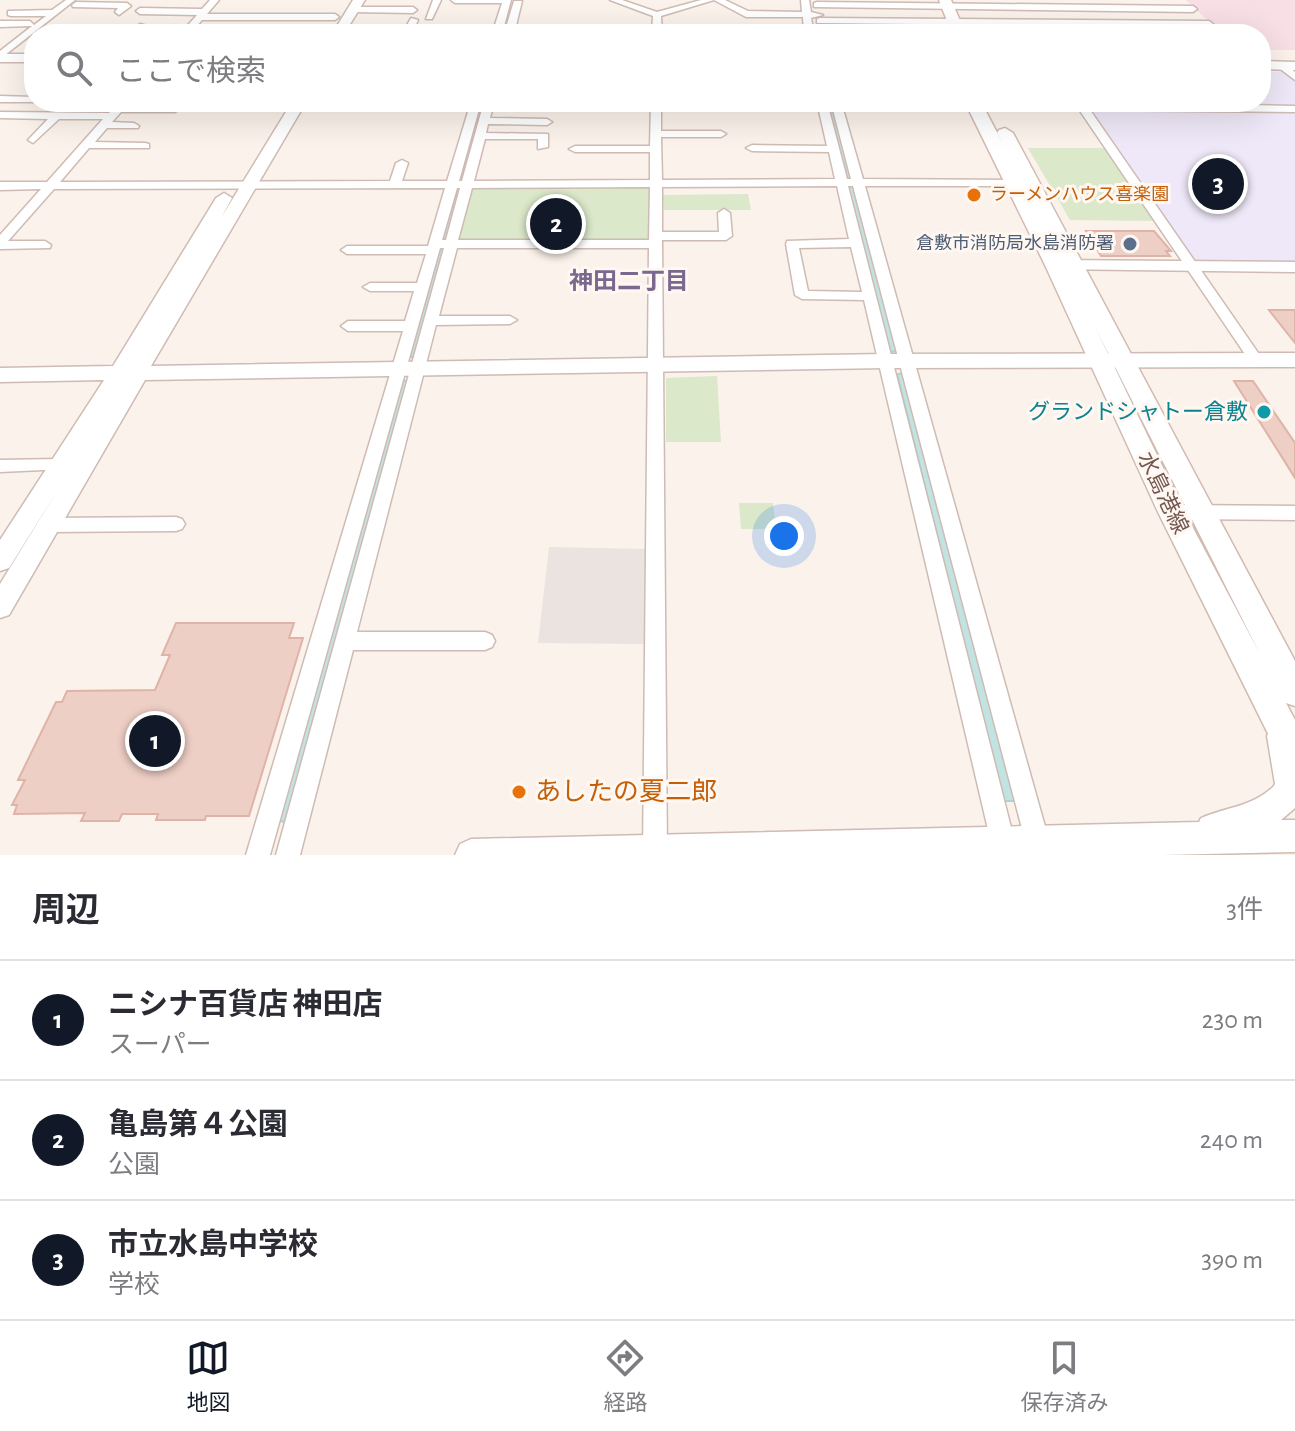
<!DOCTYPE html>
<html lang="ja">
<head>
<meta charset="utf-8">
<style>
	:root { --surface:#fff; --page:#f2f2f3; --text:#2b2b33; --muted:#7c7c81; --line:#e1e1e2; --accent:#111827 }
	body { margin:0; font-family:"Alegreya Sans","Noto Sans JP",sans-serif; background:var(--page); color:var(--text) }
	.you { position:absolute; left:784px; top:536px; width:28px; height:28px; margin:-20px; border:6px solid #fff; border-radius:50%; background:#1a73e8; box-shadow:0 0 0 12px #1a73e833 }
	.badge { display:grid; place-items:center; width:52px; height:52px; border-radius:50%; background:var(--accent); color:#fff; font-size:26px; font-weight:700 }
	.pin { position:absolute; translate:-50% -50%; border:4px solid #fff; box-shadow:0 2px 8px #0006 }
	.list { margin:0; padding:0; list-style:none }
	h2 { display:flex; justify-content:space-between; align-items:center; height:104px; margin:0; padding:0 32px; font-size:34px }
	h2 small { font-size:26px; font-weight:400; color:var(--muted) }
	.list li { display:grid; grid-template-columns:52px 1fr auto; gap:24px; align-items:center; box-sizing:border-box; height:120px; padding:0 32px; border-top:2px solid var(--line) }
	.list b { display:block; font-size:30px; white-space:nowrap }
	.list p { margin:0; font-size:26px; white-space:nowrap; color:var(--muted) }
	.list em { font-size:26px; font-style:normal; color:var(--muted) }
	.icon { flex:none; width:44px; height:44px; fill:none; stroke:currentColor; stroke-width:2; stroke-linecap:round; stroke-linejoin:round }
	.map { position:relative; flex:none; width:1295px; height:855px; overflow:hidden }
	.search { position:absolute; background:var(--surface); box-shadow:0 8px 32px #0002; left:24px; right:24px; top:24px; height:88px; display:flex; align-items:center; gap:20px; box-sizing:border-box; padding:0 28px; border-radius:32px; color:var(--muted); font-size:30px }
	.sheet { height:464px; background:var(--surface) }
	nav { display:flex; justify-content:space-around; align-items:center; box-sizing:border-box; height:112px; border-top:2px solid var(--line); background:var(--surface); font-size:22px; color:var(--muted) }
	nav a { display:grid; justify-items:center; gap:4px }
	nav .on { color:var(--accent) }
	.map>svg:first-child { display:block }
	.industrial { fill:#ebe3e0 }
	.education { fill:#efe8f8 }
	.medical { fill:#f8dfe6 }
	.green { fill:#dbe8ca }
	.water { fill:#c1e3e2; stroke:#a8d4d3; stroke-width:2 }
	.building { fill:#eecfc6; stroke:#dfb3a8; stroke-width:2 }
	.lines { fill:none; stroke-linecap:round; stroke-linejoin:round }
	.minor-casing { stroke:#cebbb4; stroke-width:3 }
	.tertiary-casing { stroke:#cebbb4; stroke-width:3 }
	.secondary-casing { stroke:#d1bbb2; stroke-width:3 }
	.minor { fill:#fff; fill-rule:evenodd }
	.tertiary { fill:#fff; fill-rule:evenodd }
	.secondary { fill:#fff; fill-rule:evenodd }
	.food-dot { fill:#e8710a; stroke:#fef7f2; stroke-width:3 }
	.service-dot { fill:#5c6f8a; stroke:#fef7f2; stroke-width:3 }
	.culture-dot { fill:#0f9aa8; stroke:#fef7f2; stroke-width:3 }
	.labels { text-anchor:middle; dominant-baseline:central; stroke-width:6; stroke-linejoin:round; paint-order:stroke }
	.far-food-label { font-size:18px; fill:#c56008; stroke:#fef7f2; text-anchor:start }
	.far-service-label { font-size:18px; fill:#4e5e75; stroke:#fef7f2; text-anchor:end }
	.culture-label { font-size:22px; fill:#0d838f; stroke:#fef7f2; text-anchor:end }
	.street-label { font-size:22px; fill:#745750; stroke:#fef7f2 }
	.neighbourhood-label { font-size:24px; font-weight:bold; fill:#7b688f; stroke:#fef7f2 }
	.near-food-label { font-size:26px; fill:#c56008; stroke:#fef7f2; text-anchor:start }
</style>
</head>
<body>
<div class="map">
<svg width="1295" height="855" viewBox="0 0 1295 855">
	<rect width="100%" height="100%" fill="#fbf2eb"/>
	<polygon class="industrial" points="549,547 646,549 644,644 538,643"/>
	<g class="education">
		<polygon points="1261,72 1284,72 1295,82 1295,107 1209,107 1201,102 1261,102"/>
		<polygon points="1096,109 1295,111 1295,263 1200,262 1190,257 1090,112"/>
	</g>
	<polygon class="medical" points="1186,0 1295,0 1295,50 1261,50 1261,34 1222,34"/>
	<g class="green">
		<polygon points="1028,148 1106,148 1157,221 1070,220"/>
		<polygon points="477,187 645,187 650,190 648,239 644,241 463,242 458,240 471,190"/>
		<polygon points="748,194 751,210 664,210 663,195"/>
		<polygon points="717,376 721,442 666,442 666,378"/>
		<polygon points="739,503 773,503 776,529 741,529"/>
	</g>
	<g class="water">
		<polygon points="481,102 486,102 416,357 410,357"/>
		<polygon points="826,102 832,102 899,351 890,352"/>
		<polygon points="905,373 1018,801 1003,801 897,374"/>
		<polygon points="401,381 409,381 288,822 277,821"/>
	</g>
	<g class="building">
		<polygon points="1086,231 1154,231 1171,251 1166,251 1170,256 1101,256"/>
		<polygon points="1269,310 1295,310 1295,343"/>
		<polygon points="1234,381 1253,381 1295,443 1295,478"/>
		<polygon points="176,623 294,623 289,638 303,638 249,816 206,816 205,820 156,820 158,814 122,814 119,821 81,821 85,813 14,814 17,805 12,805 25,780 18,780 56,702 62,702 67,691 155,690 170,655 162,655"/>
	</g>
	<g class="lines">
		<g class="minor-casing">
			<g id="minor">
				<polygon points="66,0 75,0 0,59 0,51 32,26 0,27 0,21 30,21 34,25 46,16 11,16 8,15 8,11 52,10"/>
				<polygon points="210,0 219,0 207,14 335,14 339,17 335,20 202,20 190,34 180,34 197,15 140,14 136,11 140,8 202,9"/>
				<polygon points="433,0 441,0 432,19 426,19"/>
				<polygon points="451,0 511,0 502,34 492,34 502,3 455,3"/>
				<polygon points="610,0 622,0 657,12 701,0 725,0 748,11 802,12 801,0 809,0 811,12 823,15 811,18 814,34 804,34 803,17 746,17 714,0 661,16 662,34 652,34 653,16"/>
				<polygon points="514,1 522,1 514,34 504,34"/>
				<polygon points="76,2 127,3 131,6 119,15 115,12 118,8 73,7 72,5"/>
				<polygon points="817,2 1193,6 1197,9 1193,12 814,7 814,3"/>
				<polygon points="353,7 413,7 417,10 413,13 350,12 349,10"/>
				<polygon points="411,18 418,20 412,34 402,34"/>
				<polygon points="820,18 1209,21 1213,24 1209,27 817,23 817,19"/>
				<polygon points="140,24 147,26 140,34 130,34"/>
				<polygon points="1279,64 1285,64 1295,72 1295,80 1279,68"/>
				<polygon points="0,96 34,97 34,102 38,102 0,102"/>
				<path d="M118,102H129L126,106H175L180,109L175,112H121L112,122L134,123L139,126L138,128H107L95,142L145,143L149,144V148H89L60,182L390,181L396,163L402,160L408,163L402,181H447L471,102H481L459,181H462L484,102H494L490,118L547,119L552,122L547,125L488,124L486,133L548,134V147L538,149V139H485L474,181L650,180V152H575L569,149L575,146H650L651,102H661V131H721L726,134L721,137H661L662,180L835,179L829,152L752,151L746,148L752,145L827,146L817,102H827L847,179H851L831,102H841L863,179L1030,180L1032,182L1026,186H865L1053,855H1029L853,186H848L1018,855H994L864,300L802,299L795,295L786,244L787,241L849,239L837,186L662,187V232H719L718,213L724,209L730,213L732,236L726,240H662L667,855H643L649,248H457L439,316H510L517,320L510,324L436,325L357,632H485L492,635L495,641L492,647L485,650H353L300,855H276L444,248H440L270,855H246L403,331H348L341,326L348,321H405L414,291H370L363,287L370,283H417L426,254H347L341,250L347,246H428L445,188L54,189L8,241H45L51,245L50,248L0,249V235L41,189L0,190V182H47L103,119H59L33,143L28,140L48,119L0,118V112L109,113ZM650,187L649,240H458L472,188ZM457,188H460L446,240H442ZM851,247L862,292L808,291L799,248Z"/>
				<polygon points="415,102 425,102 418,109 413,106"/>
				<polygon points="1074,102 1295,106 1295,112 1090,110 1261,357 1263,360 1261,363 1251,363"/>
				<polygon points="59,459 65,461 67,465 65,469 0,472 0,460"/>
				<polygon points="1171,505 1295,506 1295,520 1171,519 1165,517 1162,512 1165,507"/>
				<polygon points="176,517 182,519 185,524 182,529 176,531 49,532 43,530 40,525 43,520 49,518"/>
			</g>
		</g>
		<g class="tertiary-casing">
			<g id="tertiary">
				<polygon points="353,0 365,0 344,34 332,34"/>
				<rect x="0" y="54" width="34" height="8"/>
				<polygon points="1261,61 1295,62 1295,70 1261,69"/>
				<polygon points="292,102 306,102 151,366 886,354 1295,353 1295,367 886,368 145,380 9,615 0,618 0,584 59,488 9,568 0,571 0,540 104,380 0,382 0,368 113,366 216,198 224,193 232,198 221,218"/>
				<polygon points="1056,260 1295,262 1295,272 1050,269 1047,265 1050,261"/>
				<path d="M1282,722L1292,726L1295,732V808L1281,820H1295V852L1163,855H455L460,844L471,839L1199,822L1201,818C1226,807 1251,807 1273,787L1275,784L1267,736L1272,726Z"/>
			</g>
		</g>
		<g class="secondary-casing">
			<g id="secondary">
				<polygon points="939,0 951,0 966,34 952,34"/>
				<path d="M965,102H981L1003,144L997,133L999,130L1005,128L1013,133L1295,661V706L1286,703L1295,720V769L1283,764L1158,512L1045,265ZM1096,329L1260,654L1184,511Z"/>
			</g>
		</g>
		<use href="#minor" class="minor"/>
		<use href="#tertiary" class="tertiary"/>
		<use href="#secondary" class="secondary"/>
	</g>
	<g class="food-dot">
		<circle cx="974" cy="195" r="8"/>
		<circle cx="519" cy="792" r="8"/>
	</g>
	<circle class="service-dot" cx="1130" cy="244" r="8"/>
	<circle class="culture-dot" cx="1264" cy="412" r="8"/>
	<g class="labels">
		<g class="far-food-label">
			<text x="990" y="195">ラーメンハウス喜楽園</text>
		</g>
		<g class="far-service-label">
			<text x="1114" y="244">倉敷市消防局水島消防署</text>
		</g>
		<g class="culture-label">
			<text x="1248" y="412">グランドシャトー倉敷</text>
		</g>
		<g class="street-label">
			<text transform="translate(1163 493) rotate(64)">水島港線</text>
		</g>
		<g class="neighbourhood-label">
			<text x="629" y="282">神田二丁目</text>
		</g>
		<g class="near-food-label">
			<text x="535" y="792">あしたの夏二郎</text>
		</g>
	</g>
</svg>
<div class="you"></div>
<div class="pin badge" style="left:155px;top:741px">1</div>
<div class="pin badge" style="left:556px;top:224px">2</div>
<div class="pin badge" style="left:1218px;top:184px">3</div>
<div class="search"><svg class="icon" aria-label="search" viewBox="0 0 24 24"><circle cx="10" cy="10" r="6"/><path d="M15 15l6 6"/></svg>ここで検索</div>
</div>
<section class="sheet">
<h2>周辺<small>3件</small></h2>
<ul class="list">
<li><span class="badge">1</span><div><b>ニシナ百貨店 神田店</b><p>スーパー</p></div><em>230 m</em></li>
<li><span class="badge">2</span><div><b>亀島第４公園</b><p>公園</p></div><em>240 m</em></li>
<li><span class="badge">3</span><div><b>市立水島中学校</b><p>学校</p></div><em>390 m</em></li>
</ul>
</section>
<nav>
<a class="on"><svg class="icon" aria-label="map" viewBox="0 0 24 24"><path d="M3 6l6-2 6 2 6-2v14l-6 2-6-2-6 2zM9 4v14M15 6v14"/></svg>地図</a>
<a><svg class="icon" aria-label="directions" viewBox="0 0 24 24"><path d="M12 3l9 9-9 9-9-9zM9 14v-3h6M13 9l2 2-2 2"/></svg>経路</a>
<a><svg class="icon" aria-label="saved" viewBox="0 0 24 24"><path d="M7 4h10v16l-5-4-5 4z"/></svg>保存済み</a>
</nav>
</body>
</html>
